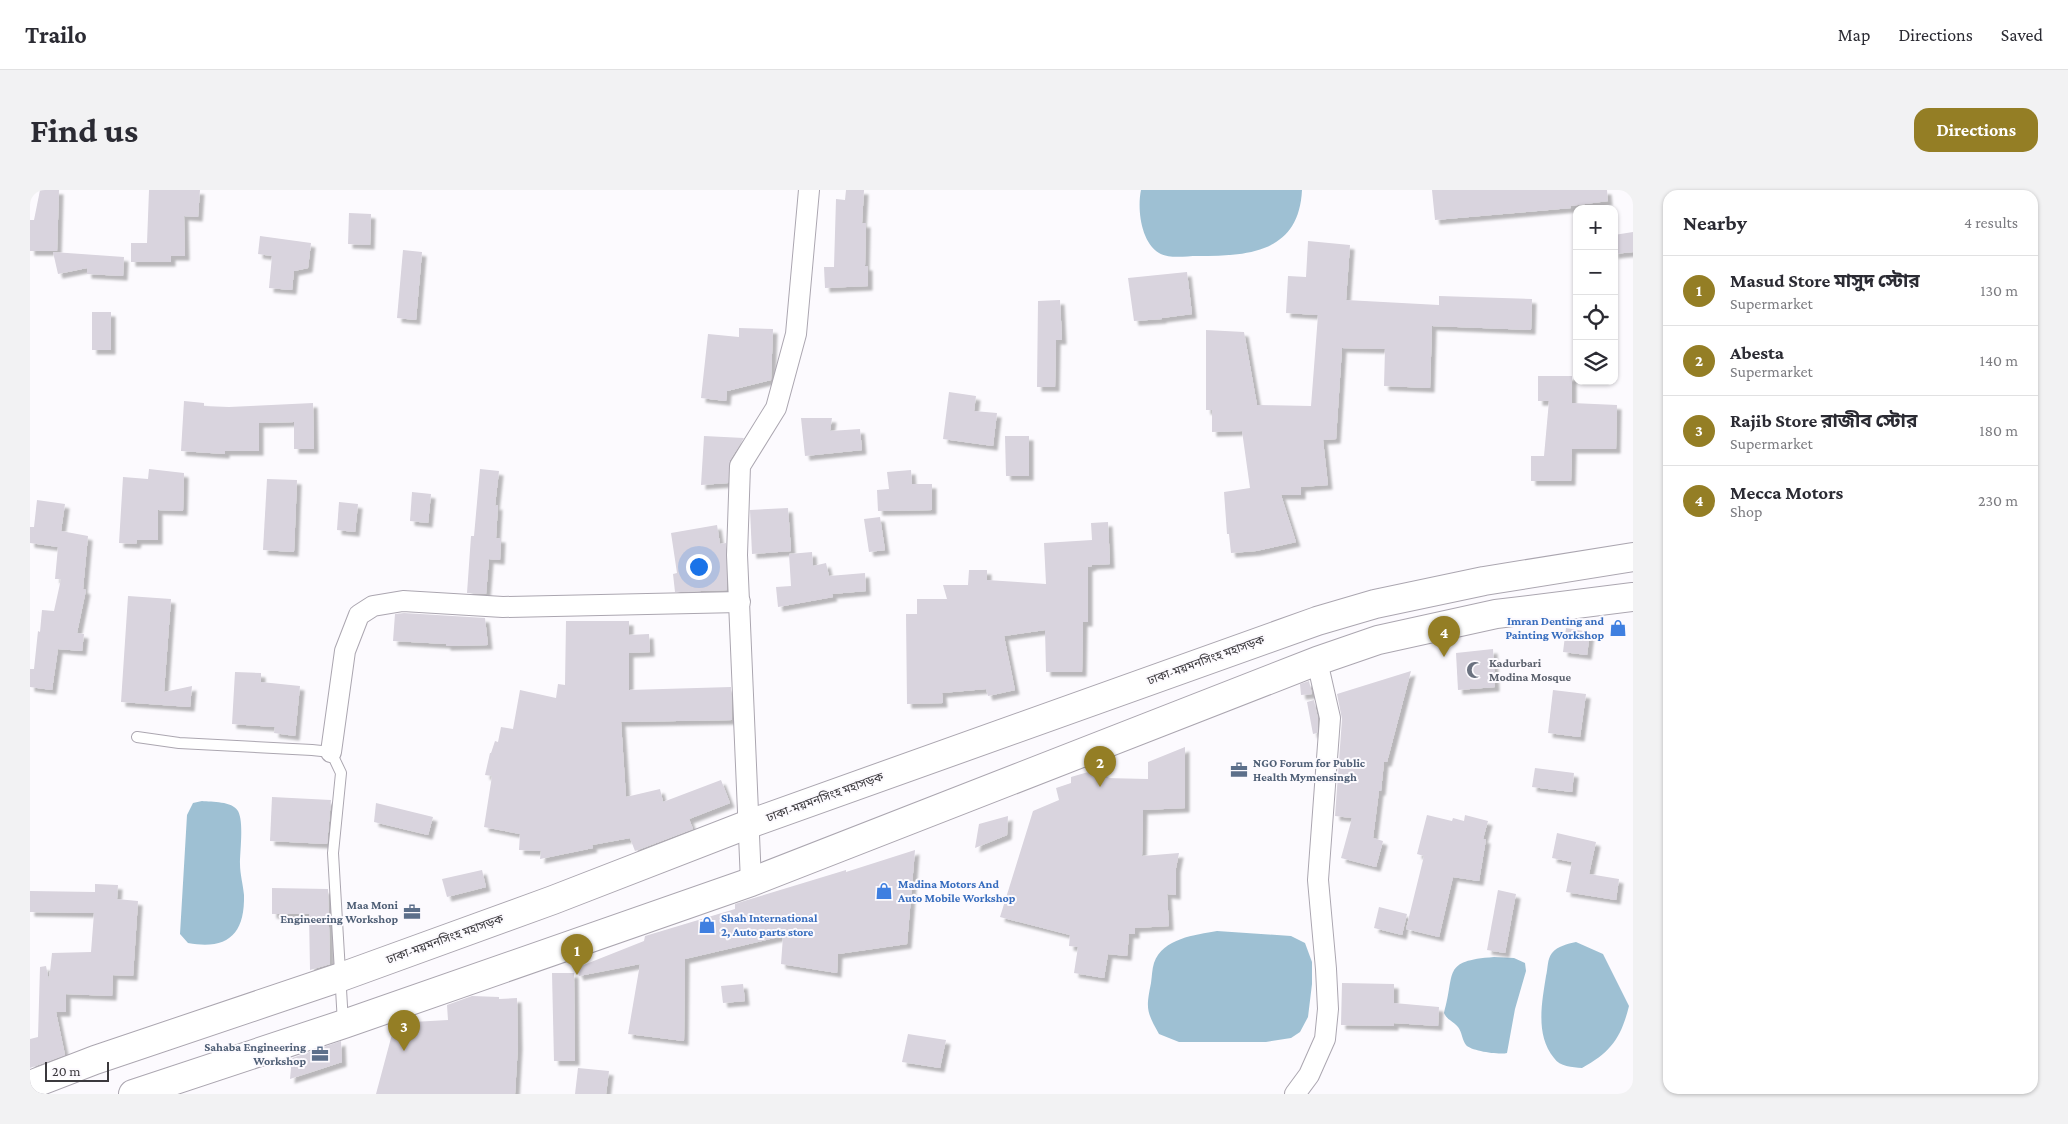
<!DOCTYPE html>
<html lang="en">
<head>
<meta charset="utf-8">
<style>
	:root { --surface:#fff; --page:#f2f2f3; --text:#2b2b33; --muted:#7c7c81; --line:#e1e1e2; --accent:#947e25 }
	body { margin:0; font-family:"Crimson Pro","Noto Sans Bengali",serif; background:var(--page); color:var(--text) }
	.controls { position:absolute; right:15px; top:15px; display:grid; overflow:hidden; border-radius:10px; box-shadow:0 1px 4px #0004 }
	.controls button { width:45px; height:45px; display:grid; place-items:center; padding:0; border:0; border-bottom:1px solid var(--line); background:var(--surface); color:var(--text); font:25px sans-serif }
	.scale { position:absolute; left:15px; bottom:12px; width:64px; box-sizing:border-box; padding-left:5px; border:2px solid #3b393d; border-top:0; font-size:14px; line-height:18px; white-space:nowrap; color:#3b393d; -webkit-text-stroke:4px #fcfafe; paint-order:stroke }
	.you { position:absolute; left:668px; top:376px; width:18px; height:18px; margin:-12px; border:4px solid #fff; border-radius:50%; background:#1a73e8; box-shadow:0 0 0 8px #1a73e833 }
	.badge { display:grid; place-items:center; width:32px; height:32px; border-radius:50%; background:var(--accent); color:#fff; font-size:16px; font-weight:700 }
	.pin { position:absolute; translate:-50% -41px; filter:drop-shadow(0 1px 2px #0008) }
	.pin::after { content:''; position:absolute; top:26px; width:18px; height:15px; background:inherit; clip-path:polygon(0 0,100% 0,50% 100%) }
	.list { margin:0; padding:0; list-style:none }
	h2 { display:flex; justify-content:space-between; align-items:center; height:65px; margin:0; padding:0 20px; font-size:21px }
	h2 small { font-size:16px; font-weight:400; color:var(--muted) }
	.list li { display:grid; grid-template-columns:32px 1fr auto; gap:15px; align-items:center; box-sizing:border-box; height:70px; padding:0 20px; border-top:1px solid var(--line) }
	.list b { display:block; font-size:19px; white-space:nowrap }
	.list p { margin:0; font-size:16px; white-space:nowrap; color:var(--muted) }
	.list em { font-size:16px; font-style:normal; color:var(--muted) }
	.icon { flex:none; width:28px; height:28px; fill:none; stroke:currentColor; stroke-width:2; stroke-linecap:round; stroke-linejoin:round }
	.map { position:relative; flex:none; width:1603px; height:904px; overflow:hidden; border-radius:15px }
	header { display:flex; align-items:center; gap:30px; box-sizing:border-box; height:70px; padding:0 25px; background:var(--surface); border-bottom:1px solid var(--line) }
	header strong { font-size:24px }
	nav { display:flex; gap:28px; margin-inline-start:auto; font-size:18px }
	.intro { display:flex; align-items:center; justify-content:space-between; box-sizing:border-box; height:120px; padding:0 30px }
	h1 { margin:0; font-size:35px }
	.button { padding:12px 22px; border-radius:15px; background:var(--accent); color:#fff; font-size:18px; font-weight:700 }
	main { display:flex; gap:30px; padding:0 30px }
	aside { flex:1; background:var(--surface); border-radius:15px; box-shadow:0 1px 4px #0004 }
	.map>svg:first-child { display:block }
	.water { fill:#9ec0d3 }
	.building { fill:#d9d4de; filter:url(#shadow) }
	.lines { fill:none; stroke-linecap:round; stroke-linejoin:round }
	.service-casing { stroke:#aba6b0; stroke-width:12 }
	.minor-casing { stroke:#aba6b0; stroke-width:22 }
	.secondary-casing { stroke:#aba6b0; stroke-width:30 }
	.service { stroke:#fff; stroke-width:10 }
	.minor { stroke:#fff; stroke-width:20 }
	.secondary { stroke:#fff; stroke-width:28 }
	.labels { text-anchor:middle; dominant-baseline:central; stroke-width:4; stroke-linejoin:round; paint-order:stroke }
	.shop-label { font-size:12px; font-weight:bold; fill:#366cbe; stroke:#fcfafe; text-anchor:start }
	.street-label { font-size:12px; fill:#3b393d; stroke:#fcfafe }
	.worship-label { font-size:12px; font-weight:bold; fill:#5b616d; stroke:#fcfafe; text-anchor:start }
	.service-label { font-size:12px; font-weight:bold; fill:#4e5e75; stroke:#fcfafe; text-anchor:end }
</style>
</head>
<body>
<header>
<strong>Trailo</strong>
<nav><a>Map</a><a>Directions</a><a>Saved</a></nav>
</header>
<div class="intro"><h1>Find us</h1><a class="button">Directions</a></div>
<main>
<div class="map">
<svg width="1603" height="904" viewBox="0 0 1603 904">
	<defs>
		<filter id="shadow"><feDropShadow dx="4.5" dy="4.5" stdDeviation="1" flood-color="#0004"/></filter>
	</defs>
	<rect width="100%" height="100%" fill="#fcfafe"/>
	<g class="water">
		<path d="M1111,0H1272C1269,63 1218,66 1167,66C1156,66 1138,69 1129,63C1111,52 1107,19 1111,0Z"/>
		<path d="M172,611C182,612 202,611 208,621C214,632 210,661 210,674C210,684 213,694 214,705C215,745 197,760 158,753L150,744L157,625L163,613Z"/>
		<path d="M1187,741L1261,746L1275,753L1282,772V794L1278,827L1270,842L1261,848L1236,852H1149L1129,844C1116,821 1116,818 1121,793C1122,786 1122,779 1124,773C1133,748 1165,745 1187,741Z"/>
		<path d="M1546,752L1573,764L1599,816C1591,848 1581,862 1552,878C1542,877 1530,877 1524,868C1505,845 1512,812 1516,786C1518,779 1517,769 1522,763C1528,756 1537,754 1546,752Z"/>
		<path d="M1464,767L1484,768L1495,773L1496,781L1485,819L1477,863C1469,865 1441,861 1436,855C1432,850 1432,842 1428,837C1423,831 1417,830 1414,823C1426,782 1411,771 1464,767Z"/>
	</g>
	<g class="building">
		<polygon points="10,0 29,0 27,61 0,61 0,30 4,30"/>
		<polygon points="119,0 170,0 168,27 154,26 155,66 141,66 141,72 101,72 101,53 117,53"/>
		<polygon points="816,0 834,0 832,33 836,33 835,76 838,76 838,96 795,98 794,77 804,77 806,9 815,10"/>
		<polygon points="1402,0 1577,0 1578,11 1540,16 1541,18 1405,30"/>
		<polygon points="319,23 341,24 340,55 318,54"/>
		<polygon points="1603,42 1603,62 1584,64 1584,45"/>
		<polygon points="230,46 281,53 278,78 264,81 262,100 239,98 242,66 228,64"/>
		<polygon points="1278,51 1320,55 1316,110 1409,115 1409,106 1502,109 1501,140 1402,136 1400,198 1354,196 1355,159 1312,158 1306,249 1293,250 1298,295 1271,297 1271,305 1251,305 1266,352 1226,361 1201,363 1199,344 1197,344 1194,302 1220,298 1212,241 1182,242 1182,220 1176,220 1176,140 1214,142 1227,215 1281,216 1288,125 1256,123 1258,86 1276,87"/>
		<polygon points="373,60 392,62 386,130 367,128"/>
		<polygon points="23,62 94,67 93,86 57,84 57,78 28,84"/>
		<polygon points="1157,82 1162,124 1132,128 1132,129 1104,131 1098,88"/>
		<polygon points="1030,110 1032,150 1026,150 1025,197 1007,197 1008,111"/>
		<rect x="62" y="122" width="19" height="38"/>
		<polygon points="709,138 743,139 741,190 697,201 696,211 671,208 678,144 709,147"/>
		<polygon points="1508,186 1542,186 1542,213 1587,215 1586,259 1542,259 1541,291 1501,291 1501,266 1514,266 1519,211 1508,211"/>
		<polygon points="919,202 946,206 944,221 967,223 963,256 913,249"/>
		<polygon points="154,211 174,213 174,216 199,217 283,213 284,259 264,259 264,232 229,233 229,261 195,261 195,264 151,261"/>
		<polygon points="771,228 802,228 800,241 830,239 832,260 775,266"/>
		<polygon points="674,246 714,248 700,270 698,293 671,295"/>
		<polygon points="975,246 999,246 999,286 976,286"/>
		<polygon points="119,279 154,283 153,321 128,320 128,350 107,350 106,354 89,353 93,287 118,289"/>
		<polygon points="450,279 469,281 465,316 468,315 466,348 471,348 470,370 459,369 456,404 437,403 441,346 444,346"/>
		<polygon points="881,280 882,294 902,294 902,320 848,321 847,300 859,299 857,282"/>
		<polygon points="237,289 267,290 264,362 233,360"/>
		<polygon points="382,302 401,304 398,333 380,331"/>
		<polygon points="7,310 35,314 31,341 58,346 53,399 56,400 47,443 54,444 52,461 28,459 22,500 0,497 0,479 4,479 8,441 10,442 12,420 24,421 31,389 25,389 28,357 0,353 0,337 4,337"/>
		<polygon points="309,312 328,314 325,342 307,340"/>
		<polygon points="758,318 761,361 722,364 720,320"/>
		<polygon points="850,327 855,360 839,362 834,329"/>
		<polygon points="1078,332 1080,374 1062,375 1062,376 1058,377 1058,432 1053,432 1052,482 1016,482 1015,440 974,446 985,500 958,506 956,499 912,503 913,513 877,514 876,424 887,424 887,409 917,409 913,395 938,395 939,380 957,380 957,390 1016,394 1014,353 1062,350 1061,333"/>
		<polygon points="687,335 690,354 696,353 697,400 645,402 643,384 647,383 641,343"/>
		<polygon points="782,362 783,376 796,373 799,386 835,383 836,401 802,404 803,407 748,417 746,397 761,396 759,364"/>
		<polygon points="98,406 141,409 134,502 162,496 160,517 91,512"/>
		<polygon points="374,423 455,428 458,455 416,456 416,454 363,451 365,424"/>
		<polygon points="536,431 599,431 599,445 619,444 620,462 599,463 599,500 701,497 702,530 591,532 596,607 630,599 633,612 691,590 700,613 659,629 663,639 605,661 600,648 562,655 563,658 510,669 511,661 489,660 490,644 454,637 462,586 455,585 460,563 461,563 465,551 468,552 471,537 483,539 490,500 526,508 528,494 535,495"/>
		<polygon points="1536,438 1560,442 1557,465 1533,462"/>
		<polygon points="1463,459 1465,497 1428,500 1426,463"/>
		<polygon points="1381,481 1357,572 1354,572 1351,601 1349,601 1343,648 1353,651 1346,677 1311,668 1322,628 1305,626 1312,529 1307,504"/>
		<polygon points="205,482 231,483 231,492 270,496 265,546 244,543 245,537 202,534"/>
		<polygon points="1279,491 1282,504 1271,505 1270,494"/>
		<polygon points="1523,500 1556,504 1550,547 1518,543"/>
		<polygon points="1284,510 1288,529 1287,543 1283,544 1277,512"/>
		<polygon points="1155,557 1155,618 1113,620 1112,666 1149,663 1146,678 1146,705 1137,704 1139,736 1105,738 1105,744 1099,744 1097,766 1078,764 1074,788 1044,783 1048,757 1039,756 1040,745 970,727 1003,621 1029,610 1026,598 1041,593 1041,587 1072,578 1075,588 1118,589 1118,572"/>
		<polygon points="1505,578 1544,583 1542,602 1502,597"/>
		<polygon points="242,607 301,610 297,654 240,651"/>
		<polygon points="346,613 403,627 398,645 344,632"/>
		<polygon points="1397,625 1422,631 1423,628 1434,631 1435,625 1458,631 1453,649 1456,649 1449,691 1423,687 1409,747 1376,739 1394,666 1387,664"/>
		<polygon points="978,626 977,645 945,658 949,634"/>
		<polygon points="1527,643 1566,652 1559,684 1589,689 1586,710 1536,702 1542,672 1522,668"/>
		<polygon points="885,660 877,754 808,764 807,783 751,774 753,746 655,769 654,851 598,844 610,774 549,786 546,778 614,751 615,746 705,719 705,714 714,711 816,680 816,682"/>
		<polygon points="452,680 456,697 417,707 412,689"/>
		<polygon points="65,694 88,695 87,709 108,711 103,786 83,785 82,806 36,804 36,822 26,822 35,865 0,878 0,849 8,847 10,777 16,776 19,791 22,763 61,762 64,723 0,722 0,701 65,702"/>
		<polygon points="242,698 298,699 300,774 280,780 279,724 242,724"/>
		<polygon points="1468,700 1486,704 1475,763 1457,760"/>
		<polygon points="1349,717 1377,724 1372,745 1344,738"/>
		<polygon points="522,783 544,783 545,871 524,871"/>
		<polygon points="1312,793 1364,794 1364,813 1409,817 1408,836 1364,833 1364,836 1311,835"/>
		<polygon points="713,794 715,811 693,813 691,796"/>
		<polygon points="442,806 469,807 469,809 487,808 488,855 485,904 346,904 365,833 418,830 417,815"/>
		<polygon points="878,844 916,850 910,878 872,872"/>
		<polygon points="311,851 312,872 260,889 262,868"/>
		<polygon points="548,878 579,881 576,904 545,904"/>
	</g>
	<g class="lines">
		<g class="service-casing">
			<polyline id="service" points="107,547 149,553 282,560 301,562 311,583 303,663 313,833"/>
		</g>
		<g class="minor-casing">
			<g id="minor">
				<polyline points="301,562 315,461 329,425 343,416 373,411 473,417 710,412"/>
				<polyline points="721,692 707,365 710,276 746,218 766,144 779,0"/>
				<polyline points="1265,904 1279,885 1295,849 1298,819 1296,779 1288,690 1300,528 1287,471"/>
			</g>
		</g>
		<g class="secondary-casing">
			<g id="secondary">
				<polyline points="0,895 65,870 311,787 523,710 719,634 1287,431 1345,414 1454,391 1603,367"/>
				<polyline points="103,904 314,834 721,692 1287,471 1348,450 1466,424 1603,407"/>
			</g>
		</g>
		<use href="#service" class="service"/>
		<use href="#minor" class="minor"/>
		<use href="#secondary" class="secondary"/>
	</g>
	<defs>
		<g id="shop-bare" transform="scale(1.35)"><path d="M-5-2.5h2.3a2.7 3.5 0 0 1 5.4 0H5L5.5 6h-11ZM-1.5-2.5h3a1.5 2.3 0 0 0-3 0Z" fill="#3f7fe0" stroke="#fcfafe" stroke-width="2.5" paint-order="stroke"/></g>
		<g id="mosque-bare" transform="scale(1.35)"><path d="M3.5-4.9A6 6 0 1 0 3.5 4.9A5 5 0 1 1 3.5-4.9Z" fill="#6b7280" stroke="#fcfafe" stroke-width="2.5" paint-order="stroke"/></g>
		<g id="office-bare" transform="scale(1.35)"><path d="M-6-3h4V-5.5h4V-3h4V5H-6ZM-1-4.5V-3h2v-1.5ZM-6 0V1H6V0Z" fill="#5c6f8a" stroke="#fcfafe" stroke-width="2.5" paint-order="stroke"/></g>
	</defs>
	<g fill-rule="evenodd">
		<use href="#shop-bare" x="1588" y="438"/>
		<use href="#mosque-bare" x="1445" y="480"/>
		<use href="#office-bare" x="1209" y="580"/>
		<use href="#shop-bare" x="854" y="701"/>
		<use href="#office-bare" x="382" y="722"/>
		<use href="#shop-bare" x="677" y="735"/>
		<use href="#office-bare" x="290" y="864"/>
	</g>
	<g class="labels">
		<g class="shop-label">
			<text x="1574" y="431" text-anchor="end">Imran Denting and<tspan x="1574" dy="14">Painting Workshop</tspan></text>
			<text x="868" y="694">Madina Motors And<tspan x="868" dy="14">Auto Mobile Workshop</tspan></text>
			<text x="691" y="728">Shah International<tspan x="691" dy="14">2, Auto parts store</tspan></text>
		</g>
		<g class="street-label">
			<text transform="translate(1176 470) rotate(-20)">ঢাকা-ময়মনসিংহ মহাসড়ক</text>
			<text transform="translate(795 607) rotate(-20)">ঢাকা-ময়মনসিংহ মহাসড়ক</text>
			<text transform="translate(415 749) rotate(-20)">ঢাকা-ময়মনসিংহ মহাসড়ক</text>
		</g>
		<g class="worship-label">
			<text x="1459" y="473">Kadurbari<tspan x="1459" dy="14">Modina Mosque</tspan></text>
		</g>
		<g class="service-label">
			<text x="1223" y="573" text-anchor="start">NGO Forum for Public<tspan x="1223" dy="14">Health Mymensingh</tspan></text>
			<text x="368" y="715">Maa Moni<tspan x="368" dy="14">Engineering Workshop</tspan></text>
			<text x="276" y="857">Sahaba Engineering<tspan x="276" dy="14">Workshop</tspan></text>
		</g>
	</g>
</svg>
<div class="controls">
<button>+</button>
<button>−</button>
<button><svg class="icon" aria-label="locate" viewBox="0 0 24 24"><circle cx="12" cy="12" r="6"/><path d="M12 2v4M12 18v4M2 12h4M18 12h4"/></svg></button>
<button><svg class="icon" aria-label="layers" viewBox="0 0 24 24"><path d="M12 4l9 5-9 5-9-5zM3 14l9 5 9-5"/></svg></button>
</div>
<div class="scale">20 m</div>
<div class="you"></div>
<div class="pin badge" style="left:547px;top:785px">1</div>
<div class="pin badge" style="left:1070px;top:597px">2</div>
<div class="pin badge" style="left:374px;top:861px">3</div>
<div class="pin badge" style="left:1414px;top:467px">4</div>
</div>
<aside>
<h2>Nearby<small>4 results</small></h2>
<ul class="list">
<li><span class="badge">1</span><div><b>Masud Store মাসুদ স্টোর</b><p>Supermarket</p></div><em>130 m</em></li>
<li><span class="badge">2</span><div><b>Abesta</b><p>Supermarket</p></div><em>140 m</em></li>
<li><span class="badge">3</span><div><b>Rajib Store রাজীব স্টোর</b><p>Supermarket</p></div><em>180 m</em></li>
<li><span class="badge">4</span><div><b>Mecca Motors</b><p>Shop</p></div><em>230 m</em></li>
</ul>
</aside>
</main>
</body>
</html>
